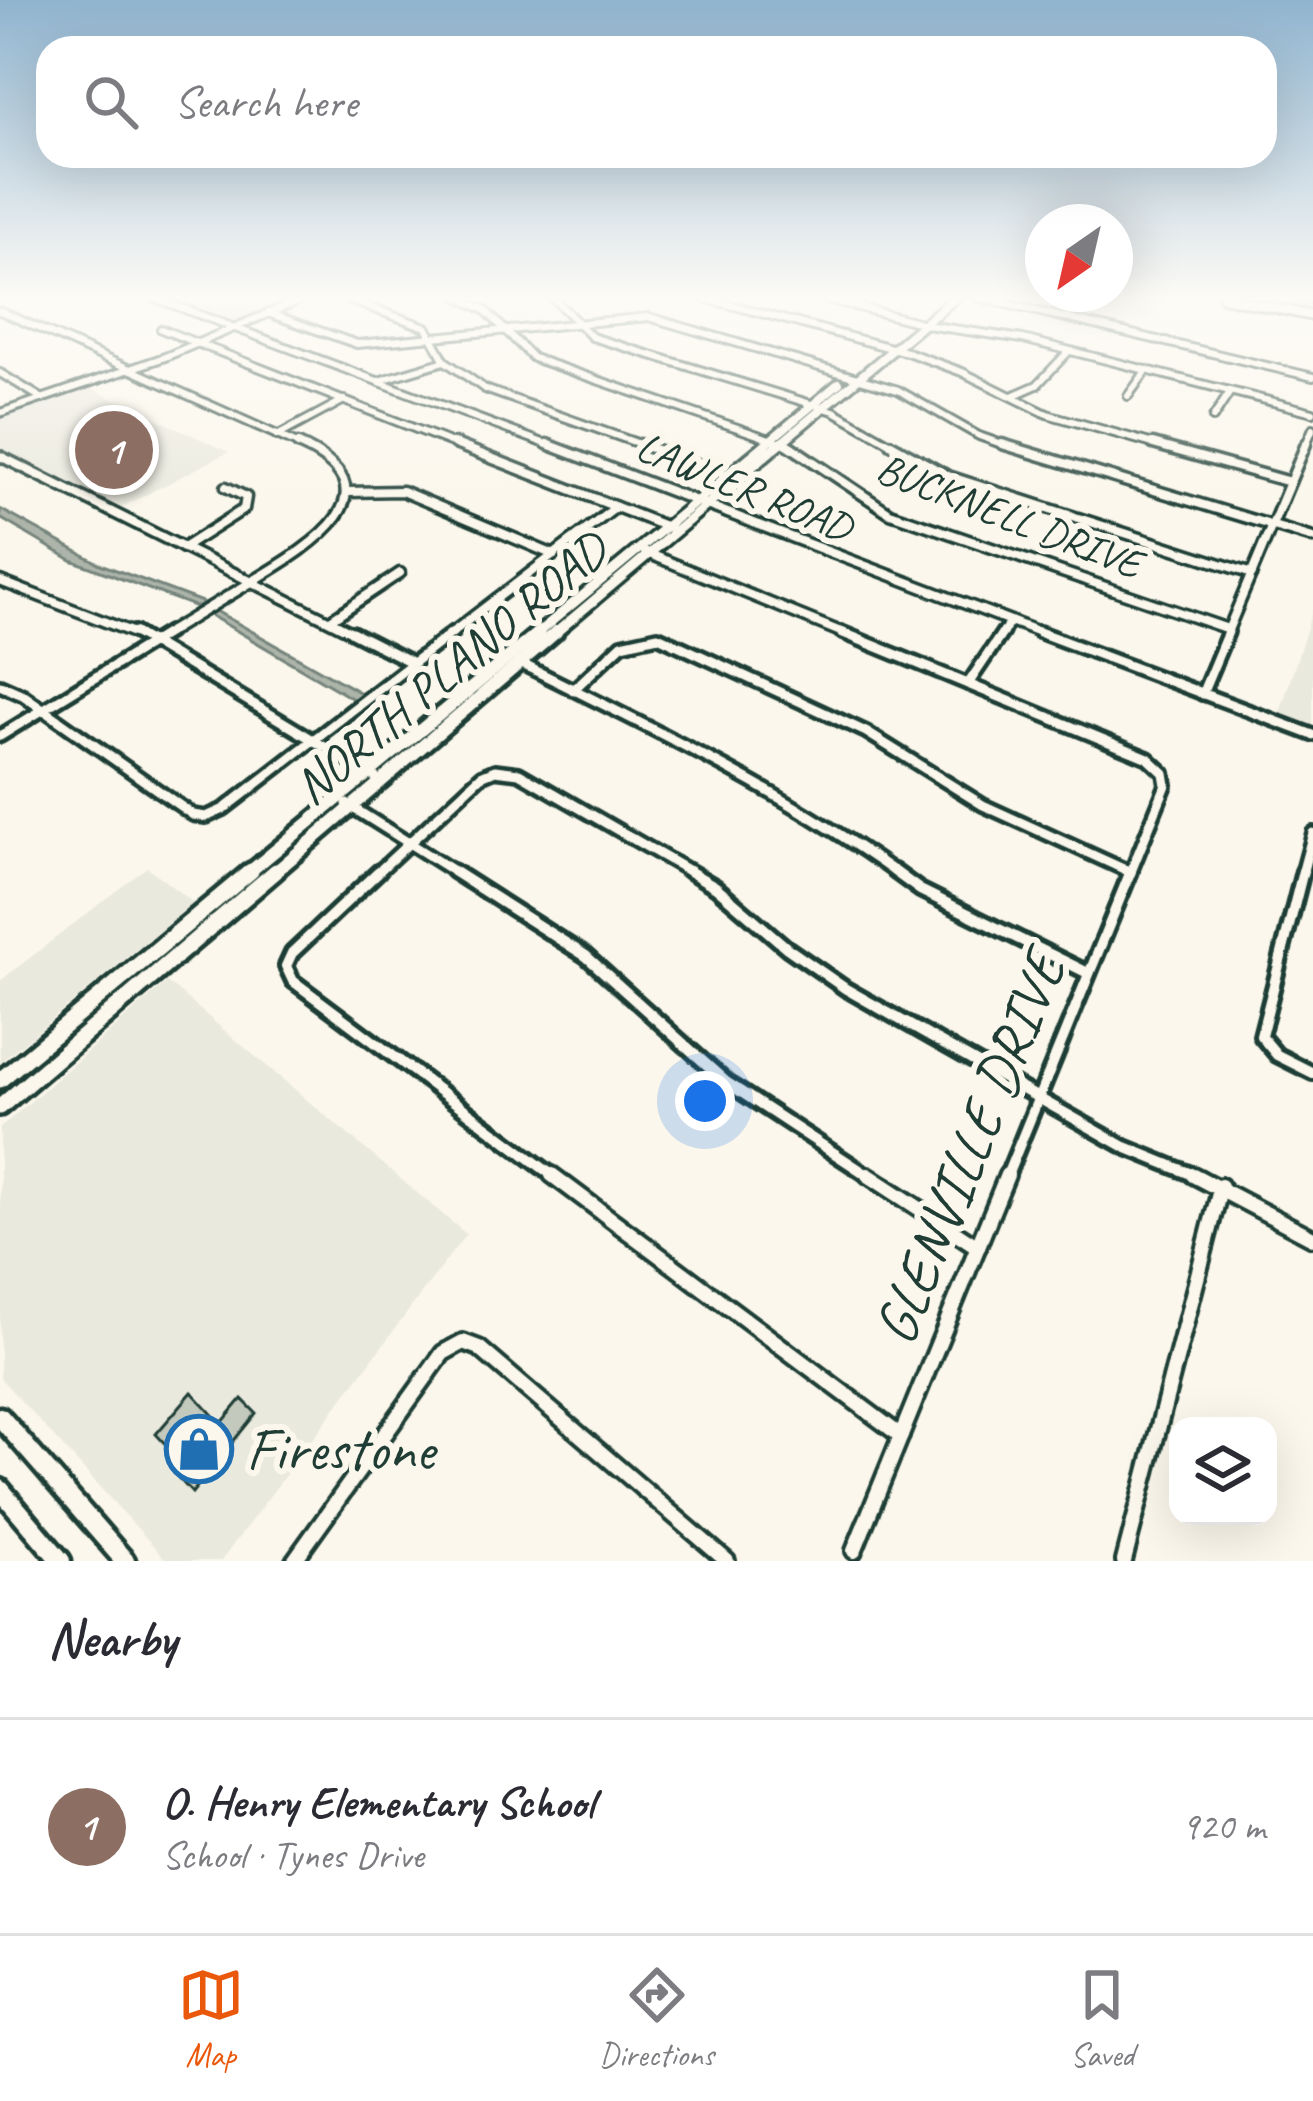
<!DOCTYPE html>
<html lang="en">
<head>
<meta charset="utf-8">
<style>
	:root { --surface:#fff; --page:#f2f2f3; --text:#2b2b33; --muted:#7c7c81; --line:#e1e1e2; --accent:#ea580c }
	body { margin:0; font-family:Caveat,sans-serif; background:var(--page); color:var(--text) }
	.controls { position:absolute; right:36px; bottom:36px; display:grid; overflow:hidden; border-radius:24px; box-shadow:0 12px 48px #0002 }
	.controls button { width:108px; height:108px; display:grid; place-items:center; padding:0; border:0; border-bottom:3px solid var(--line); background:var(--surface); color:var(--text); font:60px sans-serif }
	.compass { position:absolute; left:1025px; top:204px; width:108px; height:108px; border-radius:50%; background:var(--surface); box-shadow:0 12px 48px #0002; rotate:214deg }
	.you { position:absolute; left:705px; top:1101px; width:42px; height:42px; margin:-30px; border:9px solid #fff; border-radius:50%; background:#1a73e8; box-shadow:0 0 0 18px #1a73e833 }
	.badge { display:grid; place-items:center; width:78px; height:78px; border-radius:50%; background:var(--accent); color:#fff; font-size:39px; font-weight:700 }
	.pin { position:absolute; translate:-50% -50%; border:6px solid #fff; box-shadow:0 3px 12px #0006 }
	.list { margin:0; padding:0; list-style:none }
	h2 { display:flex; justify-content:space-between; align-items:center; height:156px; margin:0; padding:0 48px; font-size:51px }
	h2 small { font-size:39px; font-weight:400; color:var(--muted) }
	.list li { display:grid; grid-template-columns:78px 1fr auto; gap:36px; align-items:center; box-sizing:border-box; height:216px; padding:0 48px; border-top:3px solid var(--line) }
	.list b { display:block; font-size:45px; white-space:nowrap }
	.list p { margin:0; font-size:39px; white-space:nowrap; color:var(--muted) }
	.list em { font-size:39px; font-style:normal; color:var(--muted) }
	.icon { flex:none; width:66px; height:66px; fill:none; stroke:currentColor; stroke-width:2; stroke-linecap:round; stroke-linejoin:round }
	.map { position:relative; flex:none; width:1313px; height:1561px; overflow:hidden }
	.search { position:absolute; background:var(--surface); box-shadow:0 12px 48px #0002; left:36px; right:36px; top:36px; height:132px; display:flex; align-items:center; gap:30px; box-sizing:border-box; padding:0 42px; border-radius:36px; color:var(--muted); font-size:45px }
	.sheet { height:372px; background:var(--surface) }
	nav { display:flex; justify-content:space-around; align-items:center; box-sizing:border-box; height:168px; border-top:3px solid var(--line); background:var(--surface); font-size:33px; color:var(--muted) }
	nav a { display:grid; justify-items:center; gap:6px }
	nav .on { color:var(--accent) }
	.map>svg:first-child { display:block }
	.built { fill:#eae9de }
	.green { fill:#dbdcd1; stroke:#7d8c82; stroke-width:3 }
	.water { fill:#adb4aa; stroke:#74847b; stroke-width:3 }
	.building { fill:#c4c9be; stroke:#1f3d34; stroke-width:3 }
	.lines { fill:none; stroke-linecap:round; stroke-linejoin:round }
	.minor-far4-casing { stroke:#1f3d34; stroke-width:12 }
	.minor-far3-casing { stroke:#1f3d34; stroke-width:15 }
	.minor-far2-casing { stroke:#1f3d34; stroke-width:18 }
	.minor-far1-casing { stroke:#1f3d34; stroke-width:20 }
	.minor-casing { stroke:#1f3d34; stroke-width:22 }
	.major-far4-casing { stroke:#1f3d34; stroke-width:14 }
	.major-far3-casing { stroke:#1f3d34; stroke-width:16 }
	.major-far2-casing { stroke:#1f3d34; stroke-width:21 }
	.major-far1-casing { stroke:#1f3d34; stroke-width:24 }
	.major-casing { stroke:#1f3d34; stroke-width:27 }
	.minor-far4 { stroke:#fbf7ec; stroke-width:6 }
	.minor-far3 { stroke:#fbf7ec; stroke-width:8 }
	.minor-far2 { stroke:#fbf7ec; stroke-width:9 }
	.minor-far1 { stroke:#fbf7ec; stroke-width:10 }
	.minor { stroke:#fbf7ec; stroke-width:14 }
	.major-far4 { stroke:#fbf7ec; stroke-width:8 }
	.major-far3 { stroke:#fbf7ec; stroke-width:9 }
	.major-far2 { stroke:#fbf7ec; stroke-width:12 }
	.major-far1 { stroke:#fbf7ec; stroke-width:15 }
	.major { stroke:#fbf7ec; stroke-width:18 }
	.labels { text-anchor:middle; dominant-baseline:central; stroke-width:12; stroke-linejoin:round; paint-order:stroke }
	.far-street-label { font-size:42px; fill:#1f3d34; stroke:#fbf7ec }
	.street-label { font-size:51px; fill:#1f3d34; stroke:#fbf7ec }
	.near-street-label { font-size:60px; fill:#1f3d34; stroke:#fbf7ec }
	.near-poi-label { font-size:60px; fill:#1f3d34; stroke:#fbf7ec; text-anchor:start }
</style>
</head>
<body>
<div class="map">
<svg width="1313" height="1561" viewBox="0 0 1313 1561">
	<rect width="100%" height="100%" fill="#fbf7ec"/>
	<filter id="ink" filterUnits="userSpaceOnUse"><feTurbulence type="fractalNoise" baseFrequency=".00833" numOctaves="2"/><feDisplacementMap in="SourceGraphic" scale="24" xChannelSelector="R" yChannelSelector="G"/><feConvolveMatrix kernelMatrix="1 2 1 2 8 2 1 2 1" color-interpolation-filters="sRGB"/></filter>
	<g filter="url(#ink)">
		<g class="built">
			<polygon points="1036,297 1165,297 1145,322"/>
			<polygon points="90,388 229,452 116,510 0,448 0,417"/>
			<polygon points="1313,608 1313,732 1278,719"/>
			<polygon points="147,867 193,903 0,1062 0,981"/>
			<polygon points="167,982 466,1234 221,1561 167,1561 0,1378 0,1128"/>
		</g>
		<polygon class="green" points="197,297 303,297 236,325 179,304"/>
		<g class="water">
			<polygon points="0,509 100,564 205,603 196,607 71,560 0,518"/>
			<polygon points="214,610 361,693 360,698 353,699 208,614"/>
		</g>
		<polygon class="building" points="192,1392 221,1424 242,1399 256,1413 192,1493 175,1474 184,1464 156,1434"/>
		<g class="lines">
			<g class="minor-far4-casing">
				<g id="minor-far4">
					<polyline points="152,297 554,447"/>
					<polyline points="340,297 426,327 445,361 485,389 648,447"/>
					<polyline points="458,297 485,310 533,358 793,447"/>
					<polyline points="552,297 592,337 834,411 897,447"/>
					<polyline points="701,297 910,353 962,372 1047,414 1164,447"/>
					<polyline points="819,297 933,326 1023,339 1313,412"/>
					<polyline points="977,297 1313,377"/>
					<polyline points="1295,297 1313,300"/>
					<polyline points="0,311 304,447"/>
					<polyline points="268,313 357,344 649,317 898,390 979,436 1010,447"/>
					<polyline points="161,329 462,447"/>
					<polyline points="0,373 43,399"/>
					<polyline points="378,381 445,361"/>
					<polyline points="1012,396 1037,385 1069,351"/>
					<polyline points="1128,396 1147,370"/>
					<polyline points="0,413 165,357 307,297"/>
					<polyline points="1213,418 1230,392"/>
					<polyline points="277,436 344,400"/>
					<polyline points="1305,447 1313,428"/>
				</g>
			</g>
			<g class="minor-far3-casing">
				<g id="minor-far3">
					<polyline points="455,444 670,528"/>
					<polyline points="547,444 1047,635"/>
					<polyline points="640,444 734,477"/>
					<polyline points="787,444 890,513 1228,629"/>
					<polyline points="891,444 948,476 1252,574"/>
					<polyline points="1002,444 1313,538"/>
					<polyline points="1153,444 1290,482"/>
					<polyline points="0,456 358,635"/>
					<polyline points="347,492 402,491 554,555"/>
					<polyline points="183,548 244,509 246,497 226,487"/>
					<polyline points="645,552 848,635"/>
					<polyline points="0,581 139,635"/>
					<polyline points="330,620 400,573"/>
					<path d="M164,635C194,617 223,599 253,581C306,549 405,492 298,444"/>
					<polyline points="449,635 616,507"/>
					<polyline points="1001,635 1010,622"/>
					<polyline points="1226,635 1306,444"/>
				</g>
			</g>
			<g class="minor-far2-casing">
				<g id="minor-far2">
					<polyline points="134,632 381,781"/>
					<polyline points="352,632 413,663"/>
					<polyline points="841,632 1148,758 1164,773 1166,785 1130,874"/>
					<polyline points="1039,632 1313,735"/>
					<path d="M518,662C649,727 779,789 898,874"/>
					<polyline points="968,684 1003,632"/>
					<polyline points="0,685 23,695 193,815 206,817 224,809 453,632"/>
					<polyline points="573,690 622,644 658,636 866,732 983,805 1130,872"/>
					<polyline points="1202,694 1228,632"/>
					<polyline points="0,736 169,632"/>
					<polyline points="347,804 458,874"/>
					<polyline points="376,874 481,776 495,770 519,773 694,874"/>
					<polyline points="1302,874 1313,833"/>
				</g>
			</g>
			<g class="minor-far1-casing">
				<g id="minor-far1">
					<polyline points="379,871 292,953 286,966 293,981 556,1178"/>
					<polyline points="453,871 586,956 726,1082 872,1178"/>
					<polyline points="689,871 716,887 787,948 846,989 1125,1147 1201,1178"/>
					<polyline points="894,871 920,890 1088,973"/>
					<polyline points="1303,871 1261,1036 1277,1055 1313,1073"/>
					<polyline points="1006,1178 1131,871"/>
				</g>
			</g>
			<g class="minor-casing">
				<g id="minor">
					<polyline points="552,1175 901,1436"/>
					<polyline points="868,1175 978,1247"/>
					<polyline points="1193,1175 1313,1238"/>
					<polyline points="854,1551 1007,1175"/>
					<polyline points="294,1561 443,1353 463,1342 479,1348 727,1561"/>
					<polyline points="1124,1561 1221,1186"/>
				</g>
			</g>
			<g class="major-far4-casing">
				<g id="major-far4">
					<polyline points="1223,297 1313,316"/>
					<polyline points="762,447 839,383"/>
					<polyline points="776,447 956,297"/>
				</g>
			</g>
			<g class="major-far3-casing">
				<g id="major-far3">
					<polyline points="535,635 766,444"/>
					<polyline points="553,635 779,444"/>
				</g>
			</g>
			<g class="major-far2-casing">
				<g id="major-far2">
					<polyline points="247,874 539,632"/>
					<polyline points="273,874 556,632"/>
				</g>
			</g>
			<g class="major-far1-casing">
				<g id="major-far1">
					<polyline points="0,1080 251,871"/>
					<polyline points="0,1107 276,871"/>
				</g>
			</g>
			<g class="major-casing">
				<g id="major">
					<polyline points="0,1417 125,1561"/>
					<polyline points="0,1489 61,1561"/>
				</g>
			</g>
			<use href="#minor-far4" class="minor-far4"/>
			<use href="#minor-far3" class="minor-far3"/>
			<use href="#minor-far2" class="minor-far2"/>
			<use href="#minor-far1" class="minor-far1"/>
			<use href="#minor" class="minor"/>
			<use href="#major-far4" class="major-far4"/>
			<use href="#major-far3" class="major-far3"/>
			<use href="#major-far2" class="major-far2"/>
			<use href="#major-far1" class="major-far1"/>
			<use href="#major" class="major"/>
		</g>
	</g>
	<linearGradient id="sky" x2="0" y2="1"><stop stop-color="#90b4cf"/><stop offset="0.58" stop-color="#fdfbf6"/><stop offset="1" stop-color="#fdfbf6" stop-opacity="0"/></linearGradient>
	<rect width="1313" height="515" fill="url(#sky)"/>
	<defs>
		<g id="shop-ring" transform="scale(3.45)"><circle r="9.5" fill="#fbf7ec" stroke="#1f6fb2" stroke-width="1.5"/><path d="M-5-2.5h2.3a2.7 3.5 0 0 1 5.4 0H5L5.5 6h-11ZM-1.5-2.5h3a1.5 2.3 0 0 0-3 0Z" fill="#1f6fb2"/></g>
	</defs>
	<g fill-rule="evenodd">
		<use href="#shop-ring" x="199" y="1449"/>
	</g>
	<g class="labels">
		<g class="far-street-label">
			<text transform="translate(744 487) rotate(22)">LAWLER ROAD</text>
			<text transform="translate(1009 516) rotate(21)">BUCKNELL DRIVE</text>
		</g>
		<g class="street-label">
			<text transform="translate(450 668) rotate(-40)">NORTH PLANO ROAD</text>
		</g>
		<g class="near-street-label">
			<text transform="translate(969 1148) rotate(-68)">GLENVILLE DRIVE</text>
		</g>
		<g class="near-poi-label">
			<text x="246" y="1449">Firestone</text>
		</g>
	</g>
</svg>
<div class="controls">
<button><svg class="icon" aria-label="layers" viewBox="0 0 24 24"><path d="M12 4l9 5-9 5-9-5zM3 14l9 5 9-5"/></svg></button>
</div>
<svg class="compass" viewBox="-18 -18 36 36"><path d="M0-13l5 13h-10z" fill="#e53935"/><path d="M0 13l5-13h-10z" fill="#7c7c81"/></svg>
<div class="you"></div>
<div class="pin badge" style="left:114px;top:450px;background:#8d6e63">1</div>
<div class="search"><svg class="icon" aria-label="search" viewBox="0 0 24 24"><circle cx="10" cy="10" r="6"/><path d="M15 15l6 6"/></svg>Search here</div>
</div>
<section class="sheet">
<h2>Nearby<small></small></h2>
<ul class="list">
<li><span class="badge" style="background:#8d6e63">1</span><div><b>O. Henry Elementary School</b><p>School · Tynes Drive</p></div><em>920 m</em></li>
</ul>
</section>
<nav>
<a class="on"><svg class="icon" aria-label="map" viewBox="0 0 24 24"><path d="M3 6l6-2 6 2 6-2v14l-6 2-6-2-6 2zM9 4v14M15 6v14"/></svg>Map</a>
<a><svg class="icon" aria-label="directions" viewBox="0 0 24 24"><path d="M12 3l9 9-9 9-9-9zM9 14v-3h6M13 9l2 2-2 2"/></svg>Directions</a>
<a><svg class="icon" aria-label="saved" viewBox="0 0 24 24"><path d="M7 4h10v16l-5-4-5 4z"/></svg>Saved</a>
</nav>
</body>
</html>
